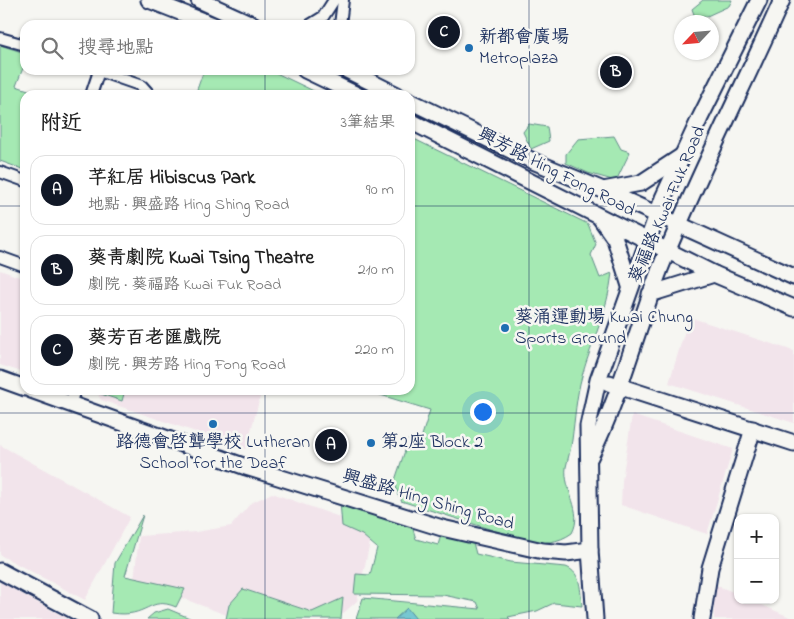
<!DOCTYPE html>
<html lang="zh-TW">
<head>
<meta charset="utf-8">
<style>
	:root { --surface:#fff; --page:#f6f6f6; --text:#222; --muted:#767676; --line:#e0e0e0; --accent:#111827 }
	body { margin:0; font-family:"Indie Flower","LXGW WenKai TC",sans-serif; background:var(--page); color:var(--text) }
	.controls { position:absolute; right:15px; bottom:15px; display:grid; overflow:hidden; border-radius:10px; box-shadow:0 1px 4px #0004 }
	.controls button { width:45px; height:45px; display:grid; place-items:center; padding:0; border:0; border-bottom:1px solid var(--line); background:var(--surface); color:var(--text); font:25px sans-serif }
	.compass { position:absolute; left:674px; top:15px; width:45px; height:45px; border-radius:50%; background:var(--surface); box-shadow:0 1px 4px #0004; rotate:244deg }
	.you { position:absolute; left:482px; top:411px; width:18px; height:18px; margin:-12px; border:4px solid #fff; border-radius:50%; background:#1a73e8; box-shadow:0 0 0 8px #1a73e833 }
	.badge { display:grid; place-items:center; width:32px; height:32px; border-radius:50%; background:var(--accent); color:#fff; font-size:16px; font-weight:700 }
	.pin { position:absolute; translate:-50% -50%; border:2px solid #fff; box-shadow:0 1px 5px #0006 }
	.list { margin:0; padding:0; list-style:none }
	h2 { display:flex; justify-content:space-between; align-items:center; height:65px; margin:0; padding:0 20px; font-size:21px }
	h2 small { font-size:16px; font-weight:400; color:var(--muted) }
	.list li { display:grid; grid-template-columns:32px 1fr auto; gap:15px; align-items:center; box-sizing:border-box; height:70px; margin:0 10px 10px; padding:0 10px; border:1px solid var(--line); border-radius:15px }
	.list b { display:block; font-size:19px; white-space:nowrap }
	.list p { margin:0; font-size:16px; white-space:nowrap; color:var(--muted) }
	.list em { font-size:16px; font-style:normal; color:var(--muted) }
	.icon { flex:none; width:28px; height:28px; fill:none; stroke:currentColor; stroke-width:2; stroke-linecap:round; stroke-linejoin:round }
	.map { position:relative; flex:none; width:794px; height:619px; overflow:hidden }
	.search { position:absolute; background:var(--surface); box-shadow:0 1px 4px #0004; left:20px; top:20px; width:395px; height:55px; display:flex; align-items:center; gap:12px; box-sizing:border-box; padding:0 18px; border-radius:15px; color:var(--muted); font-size:19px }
	.panel { position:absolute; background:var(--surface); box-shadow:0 1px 4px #0004; left:20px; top:90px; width:395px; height:305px; border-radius:15px }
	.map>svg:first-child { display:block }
	.built { fill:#f2e4eb }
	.green { fill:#a5e9b3; stroke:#608c88 }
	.water { fill:#77c7d1; stroke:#528aa3 }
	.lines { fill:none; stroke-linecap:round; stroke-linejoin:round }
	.street-casing { stroke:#1b2f5e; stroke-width:14 }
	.secondary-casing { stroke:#1b2f5e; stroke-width:19 }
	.street { stroke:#f6f6f2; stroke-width:10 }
	.secondary { stroke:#f6f6f2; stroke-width:15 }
	.grid { fill:none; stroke:#1b2f5e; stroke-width:1; stroke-opacity:0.55 }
	.poi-dot { fill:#1f6fb2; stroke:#f6f6f2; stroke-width:2 }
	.labels { text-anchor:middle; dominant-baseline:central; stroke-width:5; stroke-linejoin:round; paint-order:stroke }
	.poi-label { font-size:18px; fill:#1b2f5e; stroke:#f6f6f2; text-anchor:start }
	.street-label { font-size:18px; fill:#1b2f5e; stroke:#f6f6f2 }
</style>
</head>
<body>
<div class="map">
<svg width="794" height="619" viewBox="0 0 794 619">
	<rect width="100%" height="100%" fill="#f6f6f2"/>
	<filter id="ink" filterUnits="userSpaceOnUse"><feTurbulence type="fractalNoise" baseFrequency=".02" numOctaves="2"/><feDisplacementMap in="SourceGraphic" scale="10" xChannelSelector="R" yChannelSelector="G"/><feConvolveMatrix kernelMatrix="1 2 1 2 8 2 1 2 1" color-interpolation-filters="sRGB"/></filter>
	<g filter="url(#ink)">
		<g class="built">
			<polygon points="0,270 25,279 25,373 0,365"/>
			<polygon points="689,317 794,351 794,423 669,383"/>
			<polygon points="96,390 262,390 246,449 101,400"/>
			<polygon points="632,415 733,449 707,534 621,505 622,481"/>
			<polygon points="0,445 130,517 85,600 0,555"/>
			<polygon points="272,493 373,529 357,601 337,619 229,616 134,580 139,536 196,532 231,526 251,503"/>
			<polygon points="0,582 68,619 0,619"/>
			<polygon points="713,584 738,594 738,600 751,600 794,619 714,619"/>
		</g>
		<g class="green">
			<polygon points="703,0 732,0 729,6 707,16 695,17 692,9"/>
			<polygon points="0,45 25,53 25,63 16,86 44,95 25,95 25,170 0,161"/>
			<polygon points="204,70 270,70 322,95 195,95"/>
			<polygon points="529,124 547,127 549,141 531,149 523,132"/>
			<polygon points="614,136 621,149 630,152 616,181 588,173 566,163 566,154 578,139"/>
			<path d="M410,137L588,224L596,244L591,255L600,278L612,273C608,310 592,341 582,376C576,397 575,418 572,440C571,449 568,458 566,467C563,490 584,511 572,533C558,543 543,544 527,541L401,501L402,497L398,496L395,480L409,439L420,442L430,410L364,390H410Z"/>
			<polygon points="99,390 125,390 122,401 98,393"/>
			<path d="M340,501L411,523L416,539L438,545L441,535L472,539L476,554L511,562L566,567C582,573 580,591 582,606L554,603L537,611L508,617L510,619H356L363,598L480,609L477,602L443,595L354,594L356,574L370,575L377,548L362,535L342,526Z"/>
			<path d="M143,515L125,576L185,589L176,607C148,595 149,619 111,613L115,563Z"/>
			<polygon points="243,589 312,612 343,598 341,619 226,619 229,605"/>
			<polygon points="168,609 192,619 147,619 154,613"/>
		</g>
		<polygon class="water" points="407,608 416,619 395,619"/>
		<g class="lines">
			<g class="street-casing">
				<g id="street">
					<polyline points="310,25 323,17 334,0"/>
					<polyline points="340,25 343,0"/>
					<polyline points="0,38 25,45"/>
					<polyline points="96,70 142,86 150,95"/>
					<polyline points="91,95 99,71"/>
					<polyline points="0,172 25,181"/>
					<polyline points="0,257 25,266"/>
					<polyline points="70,404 75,390"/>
				</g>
			</g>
			<g class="secondary-casing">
				<g id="secondary">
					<polyline points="149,0 213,25"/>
					<polyline points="199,0 254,25"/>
					<polyline points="305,70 357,95"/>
					<polyline points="347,70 397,95"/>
					<polyline points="410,101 533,161 603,190 794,277"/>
					<polyline points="410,121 714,274 794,308"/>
					<polyline points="603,190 641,183 682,156"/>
					<polyline points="601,219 615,239 630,286"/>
					<polyline points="650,294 714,274"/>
					<polyline points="0,379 25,388"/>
					<polyline points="609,383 794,443"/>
					<polyline points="31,390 246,467 442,528 543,551 566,553 590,550"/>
					<path d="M590,457C620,397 636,331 660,269C697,177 742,90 782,0"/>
					<polyline points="0,571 90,619"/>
					<polyline points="595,619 590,550 588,426 598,380 663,198 700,118 759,0"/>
					<polyline points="702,619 710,568 753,429"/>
				</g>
			</g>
			<use href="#street" class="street"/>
			<use href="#secondary" class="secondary"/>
		</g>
	</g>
	<path class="grid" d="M265,0V25M529,0V619M265,70V95M0,206H25M410,206H794M265,390V619M0,413H794"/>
	<g class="poi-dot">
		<circle cx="469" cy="48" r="5"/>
		<circle cx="505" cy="328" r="5"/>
		<circle cx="213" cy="424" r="5"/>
		<circle cx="371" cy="443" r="5"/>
	</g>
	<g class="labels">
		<g class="poi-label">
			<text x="479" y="38">新都會廣場<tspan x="479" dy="21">Metroplaza</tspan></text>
			<text x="515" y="318">葵涌運動場 Kwai Chung<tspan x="515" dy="21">Sports Ground</tspan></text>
			<text x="213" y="443" text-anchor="middle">路德會啓聾學校 Lutheran<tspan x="213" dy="21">School for the Deaf</tspan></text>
			<text x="381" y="443">第2座 Block 2</text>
		</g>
		<g class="street-label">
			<text transform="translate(556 173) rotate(27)">興芳路 Hing Fong Road</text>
			<text transform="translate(668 205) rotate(-67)">葵福路 Kwai Fuk Road</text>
			<text transform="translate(428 501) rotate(16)">興盛路 Hing Shing Road</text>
		</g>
	</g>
</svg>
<div class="controls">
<button>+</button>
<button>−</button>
</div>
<svg class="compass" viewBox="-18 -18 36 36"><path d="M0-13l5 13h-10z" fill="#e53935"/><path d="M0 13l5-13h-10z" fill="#767676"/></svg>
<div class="you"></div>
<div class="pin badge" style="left:331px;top:445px">A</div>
<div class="pin badge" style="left:616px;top:72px">B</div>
<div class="pin badge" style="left:444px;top:32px">C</div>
<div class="search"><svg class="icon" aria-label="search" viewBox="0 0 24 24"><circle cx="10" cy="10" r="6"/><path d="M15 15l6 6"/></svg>搜尋地點</div>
<section class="panel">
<h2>附近<small>3筆結果</small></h2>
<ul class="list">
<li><span class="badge">A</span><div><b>芊紅居 Hibiscus Park</b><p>地點 · 興盛路 Hing Shing Road</p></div><em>90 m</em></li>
<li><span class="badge">B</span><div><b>葵青劇院 Kwai Tsing Theatre</b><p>劇院 · 葵福路 Kwai Fuk Road</p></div><em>210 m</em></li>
<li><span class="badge">C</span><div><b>葵芳百老匯戲院</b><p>劇院 · 興芳路 Hing Fong Road</p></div><em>220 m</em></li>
</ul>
</section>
</div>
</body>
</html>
